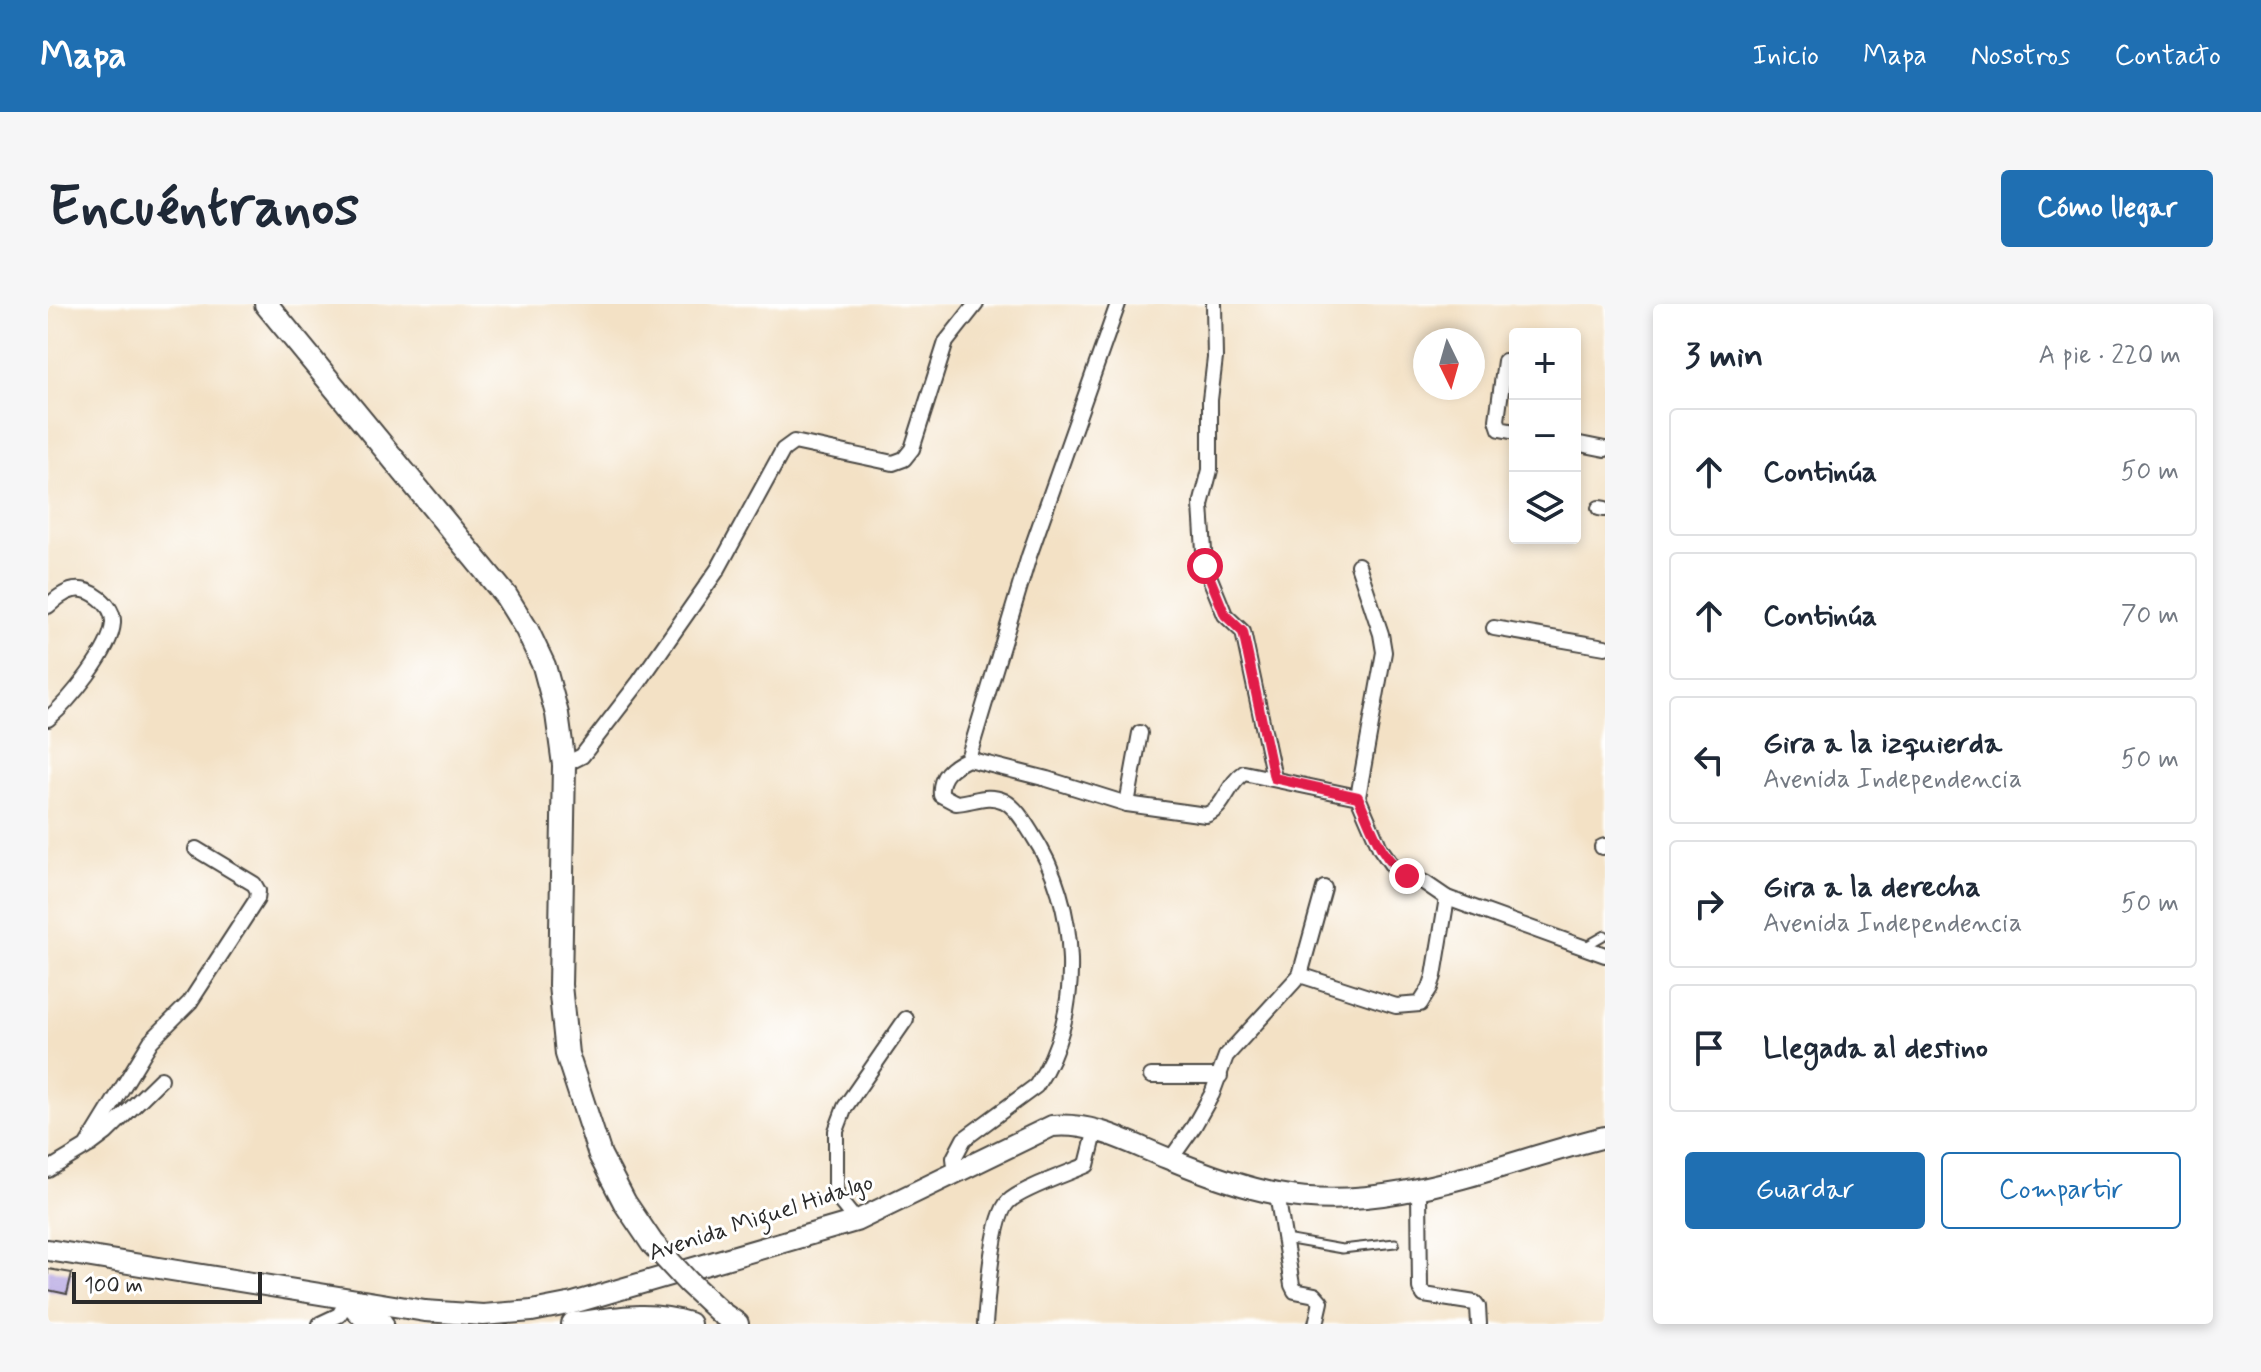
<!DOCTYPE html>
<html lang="es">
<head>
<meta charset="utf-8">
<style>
	:root { --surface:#fff; --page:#f6f6f7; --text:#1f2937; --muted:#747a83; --line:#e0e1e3; --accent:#1f6fb2 }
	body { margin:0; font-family:Mynerve,sans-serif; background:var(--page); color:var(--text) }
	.controls { position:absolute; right:24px; top:24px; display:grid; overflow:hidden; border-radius:8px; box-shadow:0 4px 12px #0003 }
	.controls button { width:72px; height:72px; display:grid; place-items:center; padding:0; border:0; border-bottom:2px solid var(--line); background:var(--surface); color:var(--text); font:40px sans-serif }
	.compass { position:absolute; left:1365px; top:24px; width:72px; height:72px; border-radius:50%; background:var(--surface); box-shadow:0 4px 12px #0003; rotate:175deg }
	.scale { position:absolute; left:24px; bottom:20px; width:190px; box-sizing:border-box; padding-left:8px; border:4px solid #2b2b2b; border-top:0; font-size:22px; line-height:28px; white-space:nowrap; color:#2b2b2b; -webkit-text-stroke:6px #fff; paint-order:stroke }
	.stop { position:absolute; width:24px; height:24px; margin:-18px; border:6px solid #e11d48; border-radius:50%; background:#fff }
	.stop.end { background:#e11d48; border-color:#fff; box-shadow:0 2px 8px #0008 }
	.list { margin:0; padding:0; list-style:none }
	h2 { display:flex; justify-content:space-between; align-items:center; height:104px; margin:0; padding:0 32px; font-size:34px }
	h2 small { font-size:26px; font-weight:400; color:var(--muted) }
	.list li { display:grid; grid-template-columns:52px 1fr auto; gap:24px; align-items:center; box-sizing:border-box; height:128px; margin:0 16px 16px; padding:0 16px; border:2px solid var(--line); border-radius:8px }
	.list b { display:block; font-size:30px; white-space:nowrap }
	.list p { margin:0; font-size:26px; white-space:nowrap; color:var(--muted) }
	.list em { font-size:26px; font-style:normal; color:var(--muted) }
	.actions { display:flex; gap:16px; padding:24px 32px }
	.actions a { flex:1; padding:18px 0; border:2px solid var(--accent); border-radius:8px; text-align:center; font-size:28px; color:var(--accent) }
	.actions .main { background:var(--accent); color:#fff }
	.icon { flex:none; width:44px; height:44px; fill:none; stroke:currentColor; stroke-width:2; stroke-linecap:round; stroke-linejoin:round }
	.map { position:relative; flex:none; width:1557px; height:1020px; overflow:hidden; border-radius:8px }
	header { display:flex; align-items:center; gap:48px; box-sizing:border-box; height:112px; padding:0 40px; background:var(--accent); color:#fff }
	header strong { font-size:38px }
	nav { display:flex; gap:44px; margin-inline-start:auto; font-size:28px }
	.intro { display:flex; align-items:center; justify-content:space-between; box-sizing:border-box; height:192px; padding:0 48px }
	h1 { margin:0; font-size:56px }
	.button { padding:20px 36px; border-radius:8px; background:var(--accent); color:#fff; font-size:28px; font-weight:700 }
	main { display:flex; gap:48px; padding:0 48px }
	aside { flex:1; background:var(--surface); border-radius:8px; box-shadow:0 4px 12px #0003 }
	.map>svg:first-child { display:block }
	.building { fill:#ab9ade }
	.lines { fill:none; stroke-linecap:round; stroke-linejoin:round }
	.service-casing { stroke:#494642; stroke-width:11 }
	.minor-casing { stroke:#494642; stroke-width:18 }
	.secondary-casing { stroke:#494642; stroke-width:24 }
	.primary-casing { stroke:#494642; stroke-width:26 }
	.service { stroke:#fff; stroke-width:7 }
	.minor { stroke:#fff; stroke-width:14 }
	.secondary { stroke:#fff; stroke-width:20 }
	.primary { stroke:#fff; stroke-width:22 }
	.primary-bridge-casing { stroke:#494642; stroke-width:26; stroke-linecap:butt }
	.primary-bridge { stroke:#fff; stroke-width:22 }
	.route { stroke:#e11d48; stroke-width:10 }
	.labels { text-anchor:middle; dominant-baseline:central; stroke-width:6; stroke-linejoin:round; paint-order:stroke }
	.street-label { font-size:24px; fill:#2b2b2b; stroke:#fff }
</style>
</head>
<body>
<header>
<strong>Mapa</strong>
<nav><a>Inicio</a><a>Mapa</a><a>Nosotros</a><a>Contacto</a></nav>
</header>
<div class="intro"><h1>Encuéntranos</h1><a class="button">Cómo llegar</a></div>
<main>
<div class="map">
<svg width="1557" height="1020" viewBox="0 0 1557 1020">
	<rect width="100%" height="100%" fill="#fff"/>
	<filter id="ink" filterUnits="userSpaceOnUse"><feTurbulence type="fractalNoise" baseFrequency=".0125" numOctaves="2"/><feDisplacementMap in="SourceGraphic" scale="16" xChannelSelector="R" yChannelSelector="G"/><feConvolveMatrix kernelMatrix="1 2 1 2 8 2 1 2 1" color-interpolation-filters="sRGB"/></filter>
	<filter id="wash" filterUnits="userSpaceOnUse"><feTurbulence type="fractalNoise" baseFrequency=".006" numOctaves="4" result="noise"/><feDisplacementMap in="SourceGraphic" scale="32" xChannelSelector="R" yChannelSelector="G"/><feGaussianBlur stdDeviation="1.8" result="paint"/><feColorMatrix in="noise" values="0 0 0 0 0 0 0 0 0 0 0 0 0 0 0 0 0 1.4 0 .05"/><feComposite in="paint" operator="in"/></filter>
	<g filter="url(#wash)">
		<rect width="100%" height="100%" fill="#f3e1c5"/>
		<g id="blocks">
			<polygon class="building" points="0,965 24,969 19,990 0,986"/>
		</g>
	</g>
	<g filter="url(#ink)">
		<use href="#blocks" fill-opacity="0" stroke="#494642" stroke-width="2"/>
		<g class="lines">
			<g class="service-casing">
				<g id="service">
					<polyline points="1536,643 1557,631"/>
					<polyline points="1237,935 1294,945 1347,939"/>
				</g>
			</g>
			<g class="minor-casing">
				<g id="minor">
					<polyline points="1166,0 1167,54 1162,96 1162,166 1153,201 1157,262 1177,311 1195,328 1226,474"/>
					<polyline points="1457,57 1449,116 1452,125 1467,128"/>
					<polyline points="1527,139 1557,145"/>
					<polyline points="1551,204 1557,205"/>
					<path d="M0,302C8,295 16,288 26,286C43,283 66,301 65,319C63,347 21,397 0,415"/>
					<polyline points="1446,324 1557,343"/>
					<polyline points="920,455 981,252 1070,0"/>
					<polyline points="516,461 534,452 591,378 670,265 735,146 746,138 845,159 856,155 864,145 898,38 928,0"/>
					<polyline points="1310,493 1336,348 1333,330 1310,261"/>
					<polyline points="1079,500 1092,429"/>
					<polyline points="1554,543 1557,542"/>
					<polyline points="1252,671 1276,584"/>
					<polyline points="1103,772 1172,772"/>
					<polyline points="42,841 58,829 113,775"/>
					<polyline points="1122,856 1146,822 1164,790 1178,752 1252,671 1348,702 1372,700 1382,684 1386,672 1399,594"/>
					<polyline points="0,866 38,843 103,737 142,698 209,595 210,587 206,580 148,545"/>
					<path d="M908,869L906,854L916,835L988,782C1037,710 1031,601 984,530C977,519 968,503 956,497C939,489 925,498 908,499L893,491C891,472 903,463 920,455L999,475L1079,500L1158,511C1177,504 1179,480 1196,469L1310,493L1332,544L1346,564L1377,579L1399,594L1557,651"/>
					<polyline points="1371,886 1372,984 1376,991 1427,999 1430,1003 1431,1020"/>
					<polyline points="1229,890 1244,981 1247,987 1267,991 1273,998 1268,1020"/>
					<polyline points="808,917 788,892 788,827 797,803 858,715"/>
					<polyline points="272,1020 291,1011 300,996"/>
					<path d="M937,1020C939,995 944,914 960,898C973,885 1021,869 1039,861L1048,825"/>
				</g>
			</g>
			<g class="secondary-casing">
				<path id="secondary" d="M0,946L377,1007L435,1011L484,1007L525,999L808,917L1004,822C1046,818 1081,839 1119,854C1155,869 1192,883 1230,890C1341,911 1450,859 1557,833"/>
			</g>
			<g class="primary-casing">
				<g id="primary">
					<polyline points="218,0 458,292 479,326 496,362 509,410 516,461 512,681 519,750 552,851 577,899 604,939"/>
					<polyline points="300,996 315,1012 334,1020"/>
					<polyline points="673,1009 689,1020"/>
					<path d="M525,1020C565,1015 602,1007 641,1020"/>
				</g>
			</g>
			<use href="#service" class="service"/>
			<use href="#minor" class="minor"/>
			<use href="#secondary" class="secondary"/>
			<use href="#primary" class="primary"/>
			<g class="primary-bridge-casing">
				<polyline id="primary-bridge" points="604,939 640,978 673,1009"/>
			</g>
			<use href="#primary-bridge" class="primary-bridge"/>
		</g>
	</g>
	<g class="lines" filter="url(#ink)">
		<path class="route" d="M1157,262L1177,311L1195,328L1226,474L1310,493C1323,521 1332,555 1359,572"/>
	</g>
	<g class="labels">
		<g class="street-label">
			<text transform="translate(713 914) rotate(-18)">Avenida Miguel Hidalgo</text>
		</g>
	</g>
</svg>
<div class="controls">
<button>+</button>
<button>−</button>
<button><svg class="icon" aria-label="layers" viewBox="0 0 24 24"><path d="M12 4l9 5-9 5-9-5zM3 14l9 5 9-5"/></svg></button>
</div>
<svg class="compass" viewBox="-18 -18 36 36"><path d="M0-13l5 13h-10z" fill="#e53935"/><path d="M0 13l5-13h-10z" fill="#747a83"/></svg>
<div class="scale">100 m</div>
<div class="stop" style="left:1157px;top:262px"></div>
<div class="stop end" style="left:1359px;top:572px"></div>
</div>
<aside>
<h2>3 min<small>A pie · 220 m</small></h2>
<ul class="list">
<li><svg class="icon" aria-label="ahead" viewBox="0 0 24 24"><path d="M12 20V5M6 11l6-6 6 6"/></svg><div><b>Continúa</b></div><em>50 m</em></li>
<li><svg class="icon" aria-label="ahead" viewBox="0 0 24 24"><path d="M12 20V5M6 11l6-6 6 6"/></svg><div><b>Continúa</b></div><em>70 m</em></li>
<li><svg class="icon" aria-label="left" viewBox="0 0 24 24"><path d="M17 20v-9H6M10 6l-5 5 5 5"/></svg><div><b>Gira a la izquierda</b><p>Avenida Independencia</p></div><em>50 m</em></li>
<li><svg class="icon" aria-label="right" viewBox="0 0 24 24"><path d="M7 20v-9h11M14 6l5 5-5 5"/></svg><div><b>Gira a la derecha</b><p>Avenida Independencia</p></div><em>50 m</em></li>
<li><svg class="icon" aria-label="arrive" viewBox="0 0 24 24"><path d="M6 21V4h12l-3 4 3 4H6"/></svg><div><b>Llegada al destino</b></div></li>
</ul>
<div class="actions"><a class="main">Guardar</a><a>Compartir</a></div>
</aside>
</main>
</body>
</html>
